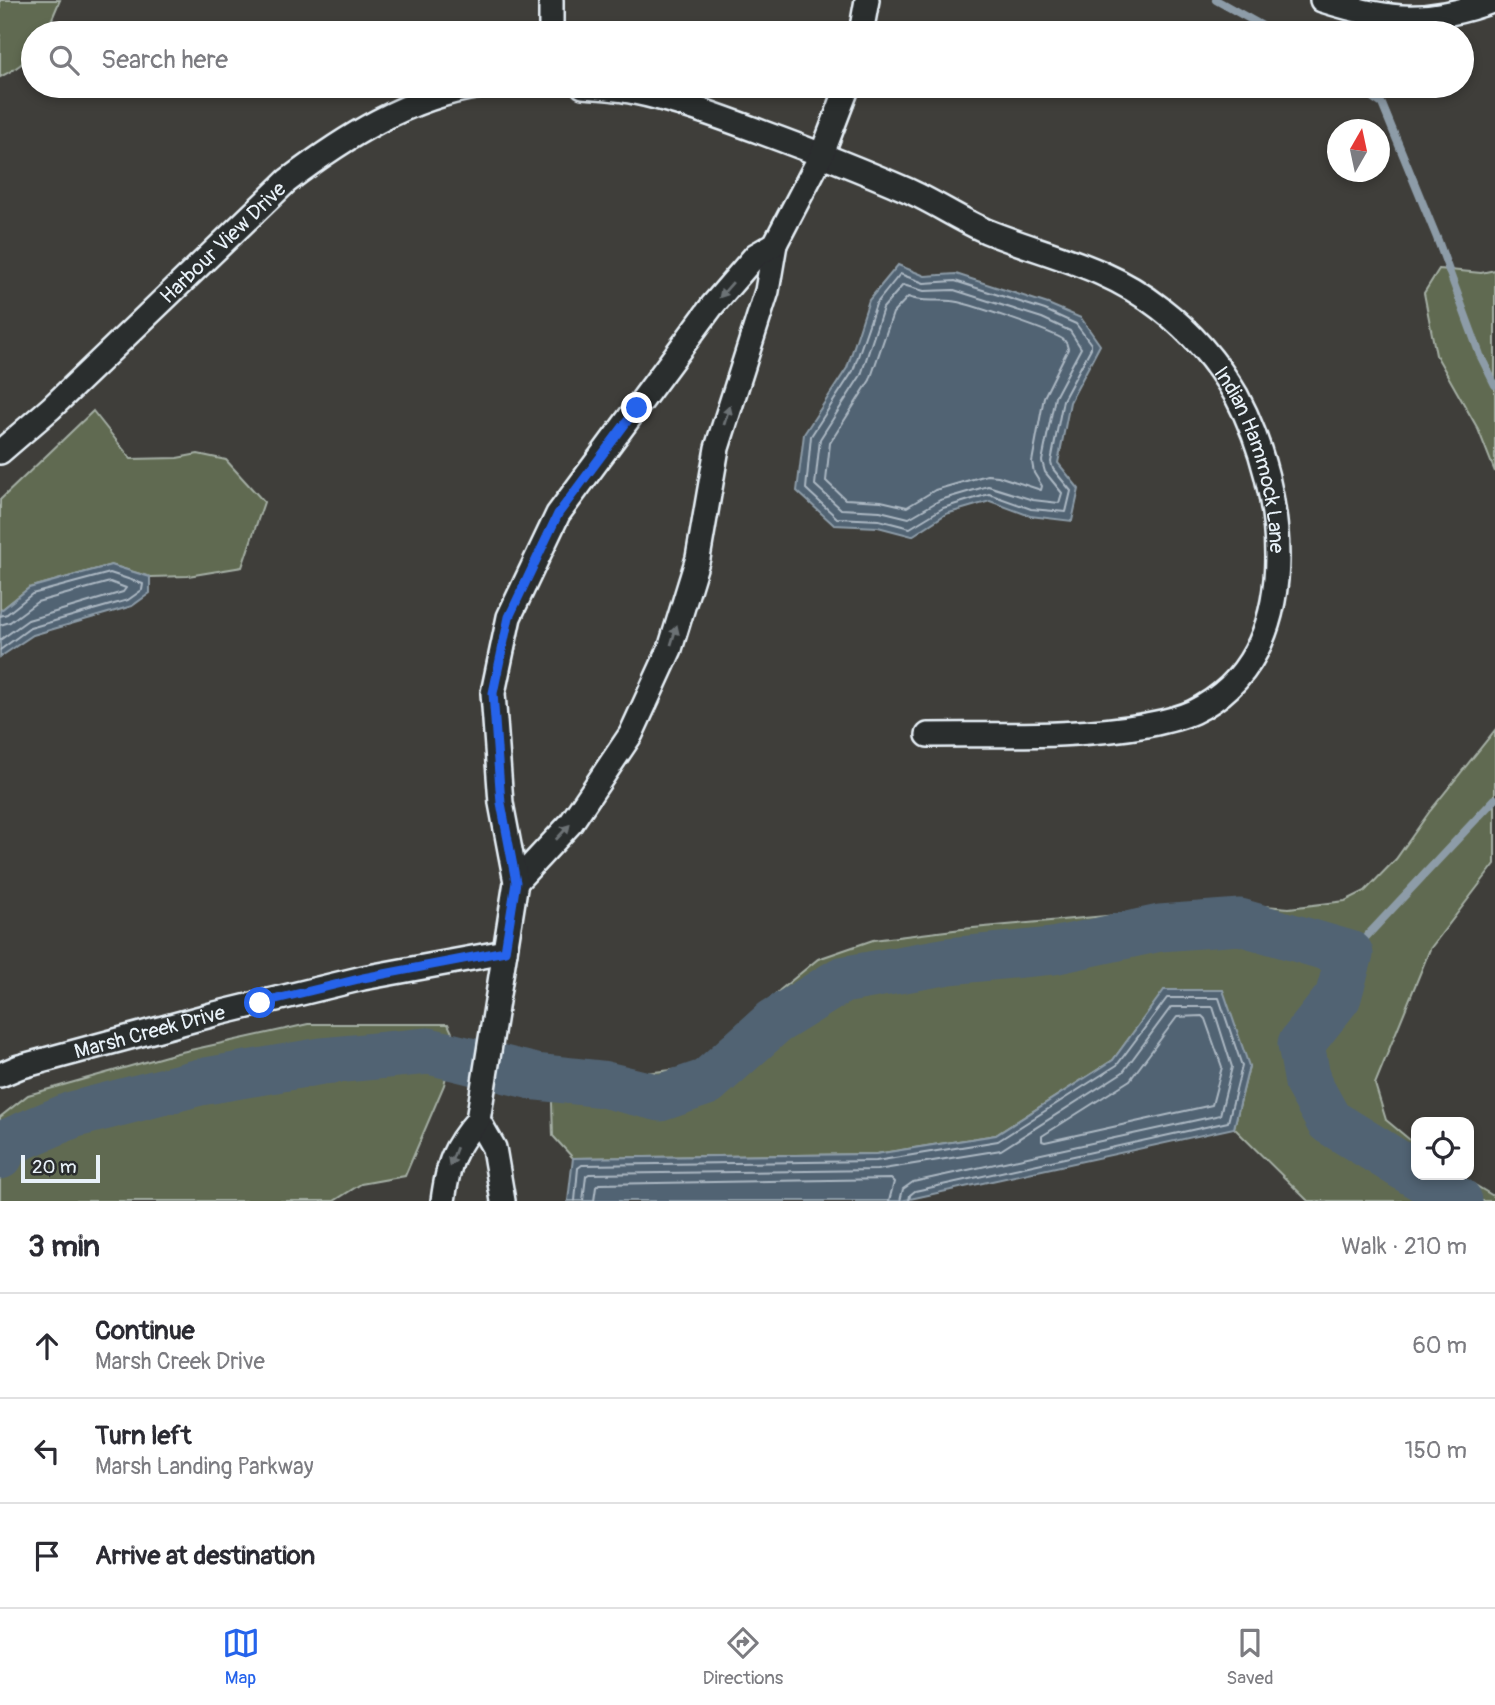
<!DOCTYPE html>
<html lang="en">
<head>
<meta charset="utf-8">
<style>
	:root { --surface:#fff; --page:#f2f2f3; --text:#2b2b33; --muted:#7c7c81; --line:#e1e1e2; --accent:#2563eb }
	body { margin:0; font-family:Pangolin,sans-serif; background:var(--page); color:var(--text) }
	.controls { position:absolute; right:21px; bottom:21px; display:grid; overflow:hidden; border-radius:14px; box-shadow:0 4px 10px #0003 }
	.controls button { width:63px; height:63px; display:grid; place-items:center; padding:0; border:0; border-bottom:2px solid var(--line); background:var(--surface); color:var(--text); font:35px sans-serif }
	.compass { position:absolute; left:1327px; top:119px; width:63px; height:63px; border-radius:50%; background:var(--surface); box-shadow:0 4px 10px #0003; rotate:9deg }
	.scale { position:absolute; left:21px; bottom:18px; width:79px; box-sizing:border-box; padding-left:7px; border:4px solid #e8f1f8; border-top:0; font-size:19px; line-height:24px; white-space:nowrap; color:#e8f1f8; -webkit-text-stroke:5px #2a2d2e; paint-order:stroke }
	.stop { position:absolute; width:21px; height:21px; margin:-16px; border:5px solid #2563eb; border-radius:50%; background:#fff }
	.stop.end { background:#2563eb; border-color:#fff; box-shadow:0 2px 7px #0008 }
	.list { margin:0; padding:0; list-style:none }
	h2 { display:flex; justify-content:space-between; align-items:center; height:91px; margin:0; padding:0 28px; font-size:30px }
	h2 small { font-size:23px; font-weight:400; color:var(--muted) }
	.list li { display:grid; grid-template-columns:46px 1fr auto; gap:21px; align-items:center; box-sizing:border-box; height:105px; padding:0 28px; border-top:2px solid var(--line) }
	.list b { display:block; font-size:26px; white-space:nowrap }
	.list p { margin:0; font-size:23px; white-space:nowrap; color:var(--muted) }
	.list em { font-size:23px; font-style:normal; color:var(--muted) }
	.icon { flex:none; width:38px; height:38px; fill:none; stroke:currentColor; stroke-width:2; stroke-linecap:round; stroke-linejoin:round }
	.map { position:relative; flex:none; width:1495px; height:1201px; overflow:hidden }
	.search { position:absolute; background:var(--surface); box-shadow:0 4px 10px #0003; left:21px; right:21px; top:21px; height:77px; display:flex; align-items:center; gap:18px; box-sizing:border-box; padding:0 24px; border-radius:38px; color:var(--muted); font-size:26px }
	.sheet { height:406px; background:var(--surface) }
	nav { display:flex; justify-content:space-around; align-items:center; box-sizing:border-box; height:98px; border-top:2px solid var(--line); background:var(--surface); font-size:19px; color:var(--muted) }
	nav a { display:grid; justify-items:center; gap:4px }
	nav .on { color:var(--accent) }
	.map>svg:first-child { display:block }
	.green { fill:#616b51; stroke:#a4aea4; stroke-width:2 }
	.water { fill:#516373; stroke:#8d9ca8; stroke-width:2 }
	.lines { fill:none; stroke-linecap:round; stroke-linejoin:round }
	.shore { stroke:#acb8c3; stroke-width:2 }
	.stream { stroke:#8d9ca8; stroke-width:8 }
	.river { stroke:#516373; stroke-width:47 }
	.street-casing { stroke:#e8f1f8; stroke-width:28 }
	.street { stroke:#2a2d2e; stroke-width:23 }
	.oneway { fill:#6c7275 }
	.route { stroke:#2563eb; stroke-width:9 }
	.labels { text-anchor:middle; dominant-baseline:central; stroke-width:6; stroke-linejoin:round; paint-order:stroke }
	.street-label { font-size:21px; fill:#e8f1f8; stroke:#2a2d2e }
</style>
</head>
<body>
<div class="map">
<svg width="1495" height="1201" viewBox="0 0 1495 1201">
	<rect width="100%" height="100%" fill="#3f3e3a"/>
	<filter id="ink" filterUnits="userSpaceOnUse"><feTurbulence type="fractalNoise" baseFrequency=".0143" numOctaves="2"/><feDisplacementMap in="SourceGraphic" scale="14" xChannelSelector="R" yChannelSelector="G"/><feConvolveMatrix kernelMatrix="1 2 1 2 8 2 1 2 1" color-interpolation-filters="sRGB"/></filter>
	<g filter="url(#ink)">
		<g class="green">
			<path d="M0,0H60L46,33H33C33,59 22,66 0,77Z"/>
			<polygon points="1439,269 1481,273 1495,270 1495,472 1478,429 1436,355 1424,293"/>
			<polygon points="93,411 131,459 177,458 198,454 226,460 264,502 242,567 188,576 150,577 111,565 29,588 0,611 0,500"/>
			<polygon points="1495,730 1495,864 1430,949 1375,1084 1386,1120 1416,1145 1416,1175 1458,1175 1495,1197 1495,1201 1308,1201 1234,1128 1249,1066 1164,991 1113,1060 996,1135 876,1154 573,1158 553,1136 552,1103 559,1062 645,1073 690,1068 739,1032 780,990 818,959 873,940 962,929 1240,904 1289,908 1345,901 1365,891 1396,859 1430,811"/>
			<polygon points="308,1024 448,1024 455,1039 444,1085 405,1176 361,1184 334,1201 0,1201 0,1117 28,1095 177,1053"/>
		</g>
		<g class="water">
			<polygon points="898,265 925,276 956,274 1048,304 1081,318 1100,345 1070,402 1058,463 1079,489 1072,521 1030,516 990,501 946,514 912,536 878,527 834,525 797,491 804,434 847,368 869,300"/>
			<polygon points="111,565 150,577 150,593 132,606 33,635 0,657 0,611 29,588"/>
			<polygon points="1164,990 1223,990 1249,1066 1234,1128 901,1201 568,1201 573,1158 876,1154 996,1135 1113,1060"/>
		</g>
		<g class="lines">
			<g class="shore">
				<polygon points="900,274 924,283 955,281 1045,310 1076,324 1091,344 1091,348 1063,400 1051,462 1053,469 1071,491 1066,512 1031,509 989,494 943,508 910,528 879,520 837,518 806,489 811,436 853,371 876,304"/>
				<polygon points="903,285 924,291 954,290 1042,318 1070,331 1081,348 1055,397 1042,461 1045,472 1062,493 1059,503 1033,500 988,486 940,500 909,518 880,511 841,509 815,485 820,439 861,375 883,308"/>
				<path d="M908,297C923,303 935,299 951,301C965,302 1054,332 1064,340C1067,343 1067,345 1068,349L1044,397L1032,462L1034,473L1042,486L1041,490L998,476L987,475L935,490L907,507L881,501L845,499L826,481L830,443L870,380L893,313Z"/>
				<polyline points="0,616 7,614 32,594 110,573 143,584 142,590 128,600 30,628 0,650"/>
				<polyline points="0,625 10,622 37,602 110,582 126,588 123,592 28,620 0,640"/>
				<polygon points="1202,1016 1205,1019 1222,1067 1212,1105 1045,1142 1042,1141 1042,1136 1130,1080 1177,1017"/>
				<polyline points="575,1201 578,1168 582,1165 876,1161 998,1141 1117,1065 1167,998 1219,998 1242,1066 1228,1122 915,1191 910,1195 909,1201"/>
				<polyline points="583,1201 586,1176 589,1174 877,1170 1001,1150 1123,1072 1171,1007 1213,1007 1232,1067 1220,1115 913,1182 903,1189 900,1201"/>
				<polyline points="594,1201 596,1187 599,1184 891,1179 894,1182 889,1201"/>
			</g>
			<g class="stream">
				<polyline points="1216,0 1275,33"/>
				<polyline points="1355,86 1382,104 1437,238 1480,355 1495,385"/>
				<polyline points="1350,954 1495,799"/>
			</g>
			<polyline class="river" points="0,1156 6,1143 72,1115 200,1082 322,1061 429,1051 536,1077 602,1084 660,1098 707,1082 774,1022 842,980 949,961 1053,951 1160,928 1240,922 1350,954 1338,997 1301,1044 1308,1083 1329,1121 1459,1201"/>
			<g class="street-casing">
				<g id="street">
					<polyline points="551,0 551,33"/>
					<path d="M1322,0C1388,21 1428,25 1495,0"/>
					<polyline points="861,33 867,0"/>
					<path id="s1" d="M583,86C598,87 615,88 630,91C675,100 718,116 761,132C810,150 859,169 907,190C934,202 959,219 986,231C1048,256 1105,265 1160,308C1190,331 1217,362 1236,395C1286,488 1309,656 1193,712C1178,719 1162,722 1147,725C1075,738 1001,734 928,735"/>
					<path id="s2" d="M0,452L51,408L287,181C345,137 408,97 481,86"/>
					<polyline points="516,882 571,823 631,734 670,649 698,558 717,448 767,291 775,244"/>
					<path id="s3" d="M0,1075L19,1067L215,1014L363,978L505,952"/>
					<polyline points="478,1120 494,1148 503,1201"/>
					<path d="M443,1201C448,1164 453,1148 478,1120L516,882L501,803L493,693L509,617L558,514L712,306L756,255L775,244L822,154L848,86"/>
				</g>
			</g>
			<use href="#street" class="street"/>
		</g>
		<defs><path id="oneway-solid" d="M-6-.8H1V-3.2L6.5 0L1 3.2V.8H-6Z" transform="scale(1.75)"/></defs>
		<g class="oneway">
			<use href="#oneway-solid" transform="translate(726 290) rotate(131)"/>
			<use href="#oneway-solid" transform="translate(727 415) rotate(-73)"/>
			<use href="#oneway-solid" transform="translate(674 635) rotate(-73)"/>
			<use href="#oneway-solid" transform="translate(563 832) rotate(-47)"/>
			<use href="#oneway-solid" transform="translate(453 1157) rotate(111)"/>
		</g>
	</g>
	<g class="lines" filter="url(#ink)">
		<polyline class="route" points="260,1003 363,978 505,951 516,882 501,803 493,693 509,617 558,514 637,408"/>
	</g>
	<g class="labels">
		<g class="street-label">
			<text stroke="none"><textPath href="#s2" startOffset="306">Harbour View Drive</textPath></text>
			<text stroke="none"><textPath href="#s1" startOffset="805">Indian Hammock Lane</textPath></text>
			<text stroke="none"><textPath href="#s3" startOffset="156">Marsh Creek Drive</textPath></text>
		</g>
	</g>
</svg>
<div class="controls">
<button><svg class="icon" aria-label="locate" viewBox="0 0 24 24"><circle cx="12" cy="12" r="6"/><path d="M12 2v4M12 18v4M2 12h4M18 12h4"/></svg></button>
</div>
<svg class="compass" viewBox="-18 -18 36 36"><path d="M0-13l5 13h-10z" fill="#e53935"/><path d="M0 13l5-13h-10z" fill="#7c7c81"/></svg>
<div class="scale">20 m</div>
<div class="stop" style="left:260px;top:1003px"></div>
<div class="stop end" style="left:637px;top:408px"></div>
<div class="search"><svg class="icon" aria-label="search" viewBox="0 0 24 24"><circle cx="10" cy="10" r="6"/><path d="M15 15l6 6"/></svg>Search here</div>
</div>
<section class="sheet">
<h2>3 min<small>Walk · 210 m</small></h2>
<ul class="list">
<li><svg class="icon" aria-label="ahead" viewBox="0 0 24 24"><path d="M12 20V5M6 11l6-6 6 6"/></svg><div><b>Continue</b><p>Marsh Creek Drive</p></div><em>60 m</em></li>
<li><svg class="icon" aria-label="left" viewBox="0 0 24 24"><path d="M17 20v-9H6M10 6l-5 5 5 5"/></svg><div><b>Turn left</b><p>Marsh Landing Parkway</p></div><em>150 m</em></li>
<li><svg class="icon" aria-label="arrive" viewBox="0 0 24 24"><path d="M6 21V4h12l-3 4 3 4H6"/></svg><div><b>Arrive at destination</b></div></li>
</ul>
</section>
<nav>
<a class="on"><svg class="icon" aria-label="map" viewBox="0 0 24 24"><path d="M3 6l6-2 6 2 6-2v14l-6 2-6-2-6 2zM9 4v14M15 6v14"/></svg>Map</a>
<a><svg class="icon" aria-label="directions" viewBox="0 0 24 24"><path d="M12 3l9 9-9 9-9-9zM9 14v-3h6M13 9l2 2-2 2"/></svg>Directions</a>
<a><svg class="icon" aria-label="saved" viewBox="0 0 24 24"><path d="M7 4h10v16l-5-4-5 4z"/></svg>Saved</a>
</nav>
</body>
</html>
